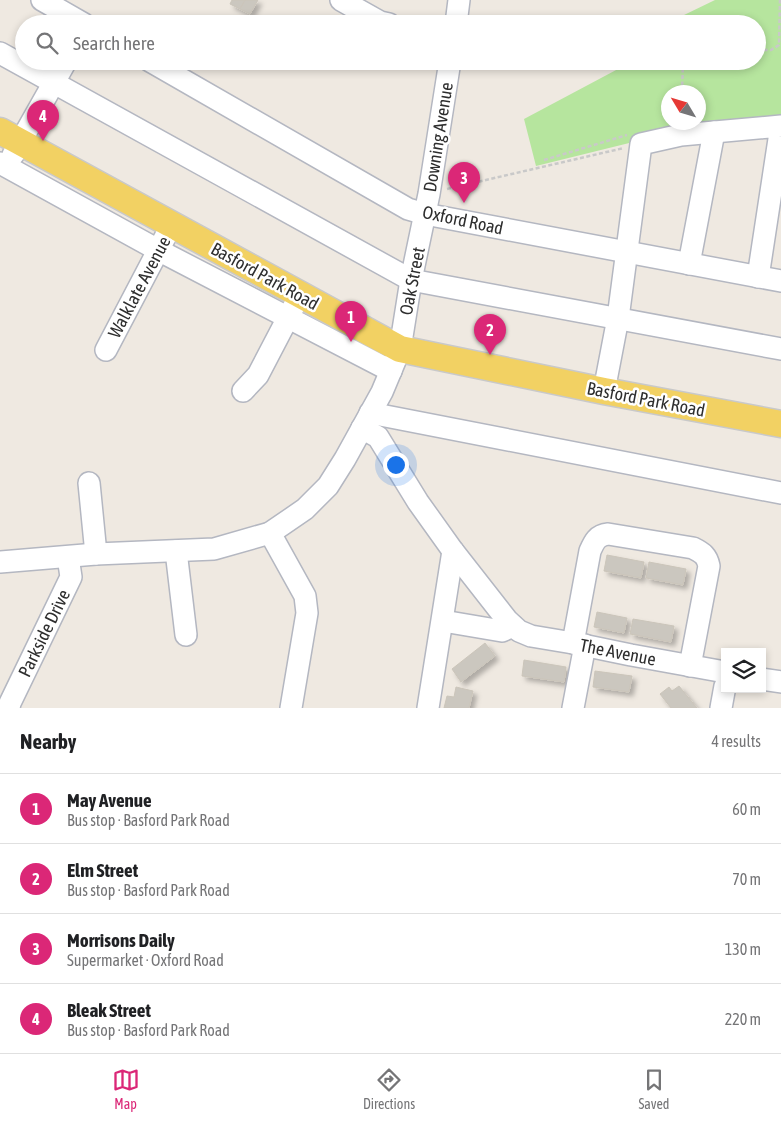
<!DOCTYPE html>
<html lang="en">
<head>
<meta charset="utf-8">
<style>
	:root { --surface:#fff; --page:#f2f2f2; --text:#202124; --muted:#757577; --line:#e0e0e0; --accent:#db2777 }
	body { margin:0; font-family:"Asap Condensed",sans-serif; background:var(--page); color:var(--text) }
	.controls { position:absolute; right:15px; bottom:15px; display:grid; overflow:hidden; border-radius:0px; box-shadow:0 2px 8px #0003 }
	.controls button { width:45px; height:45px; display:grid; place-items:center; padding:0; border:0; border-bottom:1px solid var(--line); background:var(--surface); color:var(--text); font:25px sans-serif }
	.compass { position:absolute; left:661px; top:85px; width:45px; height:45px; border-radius:50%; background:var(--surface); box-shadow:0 2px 8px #0003; rotate:308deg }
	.you { position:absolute; left:395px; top:464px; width:18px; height:18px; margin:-12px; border:4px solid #fff; border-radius:50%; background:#1a73e8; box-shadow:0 0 0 8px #1a73e833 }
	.badge { display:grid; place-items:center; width:32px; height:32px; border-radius:50%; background:var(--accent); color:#fff; font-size:16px; font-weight:700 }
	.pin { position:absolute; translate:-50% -41px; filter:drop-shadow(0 1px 2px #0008) }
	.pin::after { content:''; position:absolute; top:26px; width:18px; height:15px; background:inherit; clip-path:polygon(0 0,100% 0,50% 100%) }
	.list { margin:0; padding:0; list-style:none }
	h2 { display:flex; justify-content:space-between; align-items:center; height:65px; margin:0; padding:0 20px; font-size:21px }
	h2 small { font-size:16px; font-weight:400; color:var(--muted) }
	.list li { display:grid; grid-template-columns:32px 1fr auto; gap:15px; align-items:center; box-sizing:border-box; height:70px; padding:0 20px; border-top:1px solid var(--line) }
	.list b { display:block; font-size:19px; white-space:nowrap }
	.list p { margin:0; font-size:16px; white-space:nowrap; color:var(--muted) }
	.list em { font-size:16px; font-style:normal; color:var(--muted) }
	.icon { flex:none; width:28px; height:28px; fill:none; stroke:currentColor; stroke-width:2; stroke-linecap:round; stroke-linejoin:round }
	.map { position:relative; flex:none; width:781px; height:708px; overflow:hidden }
	.search { position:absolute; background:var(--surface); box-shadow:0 2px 8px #0003; left:15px; right:15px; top:15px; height:55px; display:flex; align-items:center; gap:12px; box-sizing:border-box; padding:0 18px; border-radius:28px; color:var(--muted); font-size:19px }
	.sheet { height:345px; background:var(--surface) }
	nav { display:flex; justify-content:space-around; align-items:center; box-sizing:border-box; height:70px; border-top:1px solid var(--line); background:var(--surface); font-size:14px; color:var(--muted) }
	nav a { display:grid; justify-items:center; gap:2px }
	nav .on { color:var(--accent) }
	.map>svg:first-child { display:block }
	.green { fill:#b6e59e; fill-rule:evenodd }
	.building { fill:#cbc7bf; stroke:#cbc5ba; filter:url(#shadow) }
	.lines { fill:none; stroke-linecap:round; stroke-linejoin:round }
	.minor-casing { stroke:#b4b7c1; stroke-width:24 }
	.major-casing { stroke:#c9c9c9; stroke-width:29 }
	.path { stroke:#c9c9c9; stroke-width:2.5; stroke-dasharray:4 2.5; stroke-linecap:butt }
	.minor { stroke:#fff; stroke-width:21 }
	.major { stroke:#f2d163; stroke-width:26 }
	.labels { text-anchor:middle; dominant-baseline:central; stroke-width:5; stroke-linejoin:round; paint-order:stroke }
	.street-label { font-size:18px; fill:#2e2e2e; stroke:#fff }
</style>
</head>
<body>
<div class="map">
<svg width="781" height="708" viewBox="0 0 781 708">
	<defs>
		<filter id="shadow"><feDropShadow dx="4" dy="4" stdDeviation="2.5" flood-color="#0004"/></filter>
	</defs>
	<rect width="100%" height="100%" fill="#efe9e1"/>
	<path class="green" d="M715,0H781V122L686,129L536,166L524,119L633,61H757V24H684V15ZM668,92H698V122H668Z"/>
	<g class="building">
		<polygon points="232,0 245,0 240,9 230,4"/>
		<polygon points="245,0 258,0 250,14 240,9"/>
		<polygon points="607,555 644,562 641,578 604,571"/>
		<polygon points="649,562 686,569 683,585 646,578"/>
		<polygon points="597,612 627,618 624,633 594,627"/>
		<polygon points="633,619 674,626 671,642 630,634"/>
		<polygon points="485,643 495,656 461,682 452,669"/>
		<polygon points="524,660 566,667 564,682 522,676"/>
		<polygon points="595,671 632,676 629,692 593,687"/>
		<polygon points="679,686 697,708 671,708 660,694 669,687 672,691"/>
		<polygon points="456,687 473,691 469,708 444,708 447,696 454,697"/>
	</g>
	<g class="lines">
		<g class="minor-casing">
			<g id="minor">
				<polyline points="42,0 84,24"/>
				<polyline points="341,0 380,22 389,24"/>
				<polyline points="456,24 459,0"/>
				<polyline points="0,53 411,280 781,349"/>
				<polyline points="150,61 408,209 425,214 781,281"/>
				<polyline points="13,155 66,61"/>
				<polyline points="0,163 158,250 391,371"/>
				<polyline points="689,264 714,132"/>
				<polyline points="106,350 172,224"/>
				<polyline points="243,391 258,375 294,306"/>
				<polyline points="604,391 618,318 641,144 681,135 781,126 758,277"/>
				<polyline points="370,413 781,493"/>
				<polyline points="362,428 378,437 418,502 453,551 507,620 519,631 531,636 573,643 631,655 725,672"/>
				<polyline points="89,483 96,554"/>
				<polyline points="270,533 305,596 307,613 291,708"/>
				<polyline points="176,551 186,635"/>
				<polyline points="0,562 96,554 214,549 270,533 305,509 328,486 345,459 382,392 400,349 411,280 429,194 450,61"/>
				<polyline points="443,621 502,631 513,626"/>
				<path d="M573,643L590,551C594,542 597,535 608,534L693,548C703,553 707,556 709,566L690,666"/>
				<polyline points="762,679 781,682"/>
				<polyline points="9,708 10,703 71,577 68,557"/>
				<polyline points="428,708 453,551"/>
				<polyline points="573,708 585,645"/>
				<polyline points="721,708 725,686"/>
			</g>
		</g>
		<g class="major-casing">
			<polyline id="major" points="0,131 400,349 604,391 781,424"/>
		</g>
		<g class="path">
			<polyline points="757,50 771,50 779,45 780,0"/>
			<polyline points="682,92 683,61"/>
			<polyline points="544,160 627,135"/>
			<polyline points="447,189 624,148"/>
		</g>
		<use href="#minor" class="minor"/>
		<use href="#major" class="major"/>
	</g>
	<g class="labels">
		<g class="street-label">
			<text transform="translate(438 137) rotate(-81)">Downing Avenue</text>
			<text transform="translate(463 220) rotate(12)">Oxford Road</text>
			<text transform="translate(265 276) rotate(29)">Basford Park Road</text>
			<text transform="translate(412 281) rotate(-79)">Oak Street</text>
			<text transform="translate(139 287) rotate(-62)">Walklate Avenue</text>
			<text transform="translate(646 399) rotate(11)">Basford Park Road</text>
			<text transform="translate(44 633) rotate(-64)">Parkside Drive</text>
			<text transform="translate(618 652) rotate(11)">The Avenue</text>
		</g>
	</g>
</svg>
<div class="controls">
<button><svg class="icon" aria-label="layers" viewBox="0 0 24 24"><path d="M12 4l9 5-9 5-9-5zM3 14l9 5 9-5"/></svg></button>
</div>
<svg class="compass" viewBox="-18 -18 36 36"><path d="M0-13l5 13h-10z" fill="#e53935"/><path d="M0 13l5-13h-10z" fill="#757577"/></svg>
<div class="you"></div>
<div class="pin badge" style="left:351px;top:342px">1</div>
<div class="pin badge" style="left:490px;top:355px">2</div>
<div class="pin badge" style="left:464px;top:203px">3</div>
<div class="pin badge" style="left:43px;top:141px">4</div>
<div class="search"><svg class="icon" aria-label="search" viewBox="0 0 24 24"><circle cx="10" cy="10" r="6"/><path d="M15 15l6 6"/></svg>Search here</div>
</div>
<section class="sheet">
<h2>Nearby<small>4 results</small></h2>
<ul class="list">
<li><span class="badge">1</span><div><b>May Avenue</b><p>Bus stop · Basford Park Road</p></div><em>60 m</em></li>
<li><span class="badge">2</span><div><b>Elm Street</b><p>Bus stop · Basford Park Road</p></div><em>70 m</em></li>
<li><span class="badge">3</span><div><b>Morrisons Daily</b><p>Supermarket · Oxford Road</p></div><em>130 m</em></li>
<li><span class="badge">4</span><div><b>Bleak Street</b><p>Bus stop · Basford Park Road</p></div><em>220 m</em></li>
</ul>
</section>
<nav>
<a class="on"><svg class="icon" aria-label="map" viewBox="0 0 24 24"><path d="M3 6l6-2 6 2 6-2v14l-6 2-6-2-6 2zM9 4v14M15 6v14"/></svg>Map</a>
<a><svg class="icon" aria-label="directions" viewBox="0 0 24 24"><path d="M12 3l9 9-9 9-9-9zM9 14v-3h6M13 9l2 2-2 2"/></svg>Directions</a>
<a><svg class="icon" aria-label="saved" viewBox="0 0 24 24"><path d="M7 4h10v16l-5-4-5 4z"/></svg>Saved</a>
</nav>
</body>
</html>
